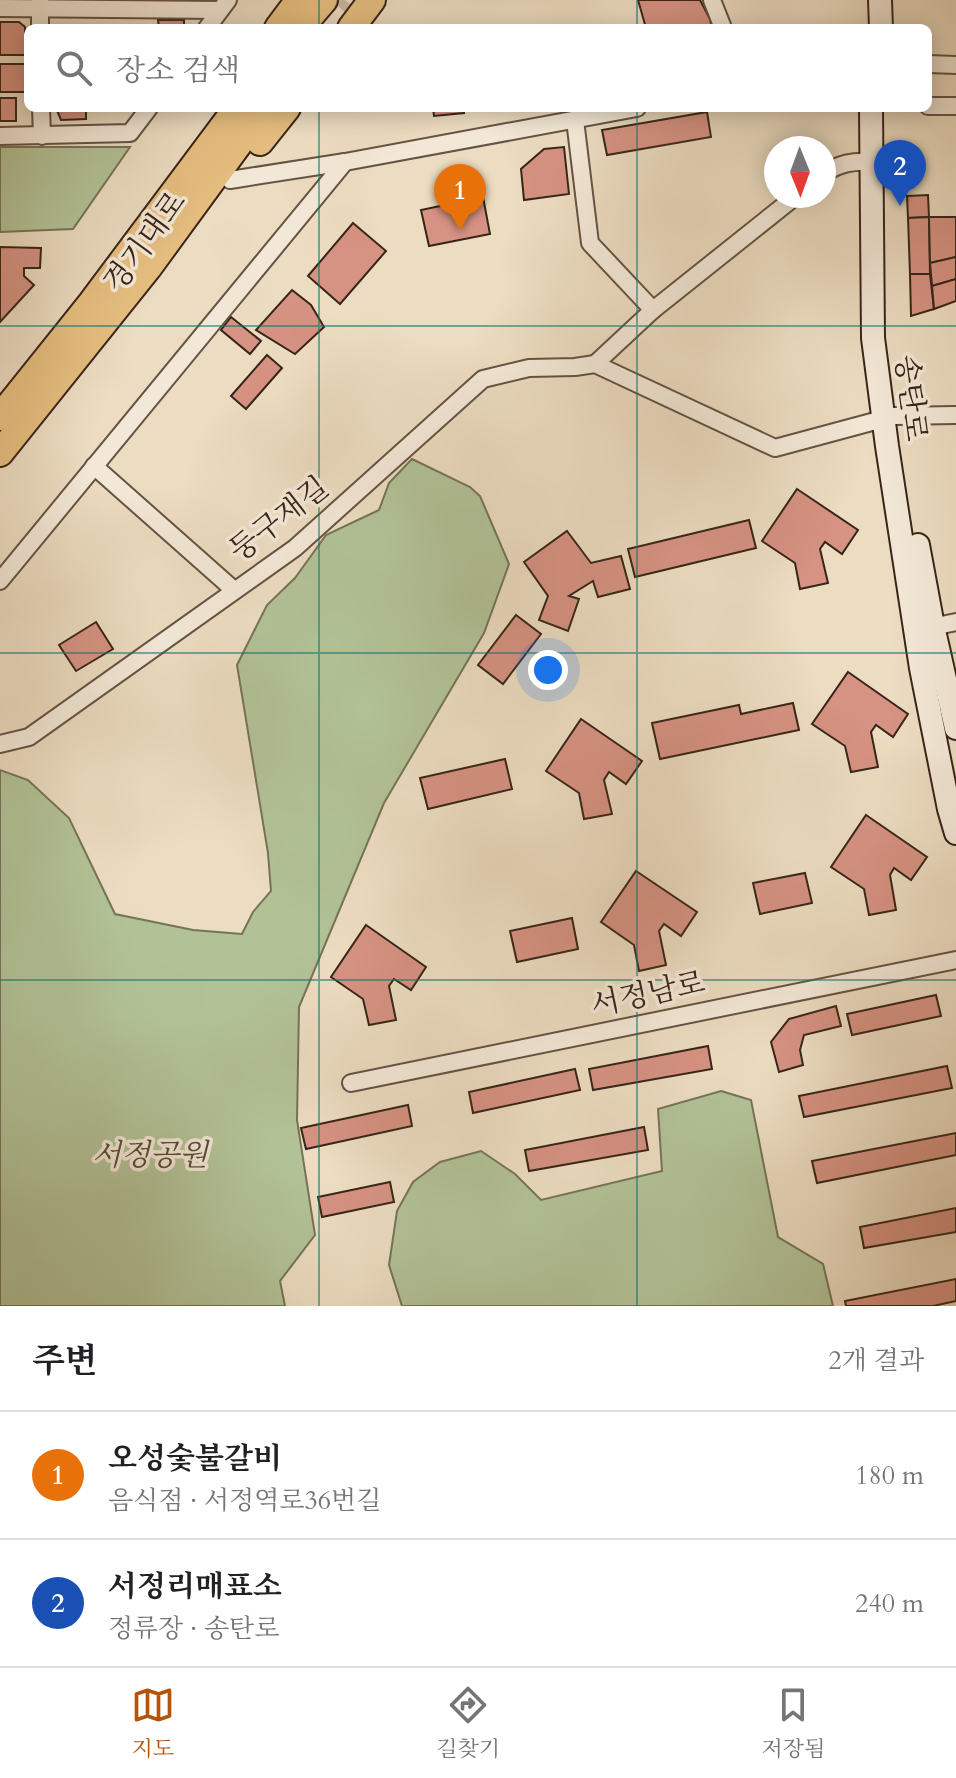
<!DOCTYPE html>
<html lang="ko">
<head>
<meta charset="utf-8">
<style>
	:root { --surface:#fff; --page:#f6f6f6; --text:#202124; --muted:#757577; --line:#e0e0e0; --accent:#b45309 }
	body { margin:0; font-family:Cardo,"Noto Serif KR",serif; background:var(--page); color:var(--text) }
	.compass { position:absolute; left:764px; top:136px; width:72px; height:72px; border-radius:50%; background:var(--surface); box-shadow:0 4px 20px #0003; rotate:179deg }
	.you { position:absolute; left:548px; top:670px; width:28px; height:28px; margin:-20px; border:6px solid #fff; border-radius:50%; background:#1a73e8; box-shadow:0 0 0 12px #1a73e833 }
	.badge { display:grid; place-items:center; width:52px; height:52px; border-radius:50%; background:var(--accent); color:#fff; font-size:26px; font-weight:700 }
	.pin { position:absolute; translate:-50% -66px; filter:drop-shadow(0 2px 4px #0008) }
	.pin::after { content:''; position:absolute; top:42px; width:28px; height:24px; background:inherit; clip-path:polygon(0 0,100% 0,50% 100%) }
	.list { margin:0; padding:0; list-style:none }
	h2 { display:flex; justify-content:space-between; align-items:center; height:104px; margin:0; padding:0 32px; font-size:34px }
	h2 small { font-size:26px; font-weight:400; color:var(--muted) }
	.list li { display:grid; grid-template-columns:52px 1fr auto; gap:24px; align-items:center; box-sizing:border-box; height:128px; padding:0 32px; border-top:2px solid var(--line) }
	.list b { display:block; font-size:30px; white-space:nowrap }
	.list p { margin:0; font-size:26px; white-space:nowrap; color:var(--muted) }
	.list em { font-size:26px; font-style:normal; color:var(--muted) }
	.icon { flex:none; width:44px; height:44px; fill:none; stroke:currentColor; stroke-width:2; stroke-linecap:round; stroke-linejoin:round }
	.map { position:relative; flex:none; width:956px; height:1306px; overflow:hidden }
	.search { position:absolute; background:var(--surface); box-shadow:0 4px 20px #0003; left:24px; right:24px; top:24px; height:88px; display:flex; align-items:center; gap:20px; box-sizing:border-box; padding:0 28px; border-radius:12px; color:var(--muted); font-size:30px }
	.sheet { height:360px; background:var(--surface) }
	nav { display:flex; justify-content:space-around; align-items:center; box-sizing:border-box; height:112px; border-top:2px solid var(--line); background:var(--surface); font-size:22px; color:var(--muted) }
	nav a { display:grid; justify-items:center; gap:4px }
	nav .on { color:var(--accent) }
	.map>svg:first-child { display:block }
	.green { fill:#b2c297; stroke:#757458; stroke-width:2 }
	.building { fill:#d69282; stroke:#382519; stroke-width:2 }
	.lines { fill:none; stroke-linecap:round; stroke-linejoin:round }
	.primary-tunnel { stroke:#c8b79f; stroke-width:26; stroke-dasharray:26 13; stroke-linecap:butt }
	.street-casing { stroke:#655343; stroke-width:20 }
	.secondary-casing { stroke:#382519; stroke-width:26 }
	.primary-casing { stroke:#382519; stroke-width:30 }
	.street { stroke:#f3e8d7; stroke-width:16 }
	.secondary { stroke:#f3e8d7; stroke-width:22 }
	.primary { stroke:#e6be80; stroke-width:26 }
	.grid { fill:none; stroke:#0f766e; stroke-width:2; stroke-opacity:0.55 }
	.labels { text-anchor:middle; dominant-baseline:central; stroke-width:7; stroke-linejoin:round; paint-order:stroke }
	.street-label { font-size:30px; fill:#382519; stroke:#f3e8d7 }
	.park-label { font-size:30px; font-style:italic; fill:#564c38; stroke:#f3e8d7 }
</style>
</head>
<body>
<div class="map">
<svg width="956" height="1306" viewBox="0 0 956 1306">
	<rect width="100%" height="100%" fill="#ecdcc1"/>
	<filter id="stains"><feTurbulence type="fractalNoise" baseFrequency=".0025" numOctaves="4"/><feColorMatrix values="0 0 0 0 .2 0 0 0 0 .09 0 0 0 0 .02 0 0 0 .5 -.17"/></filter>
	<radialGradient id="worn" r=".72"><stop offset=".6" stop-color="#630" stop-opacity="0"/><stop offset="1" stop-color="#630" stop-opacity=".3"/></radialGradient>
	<g class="green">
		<polygon points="0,147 130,147 73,229 0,232"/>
		<polygon points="412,459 470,487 480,496 509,564 484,633 384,803 299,1007 297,1120 315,1235 280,1281 285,1306 0,1306 0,770 28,780 69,818 115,914 193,930 242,934 253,912 271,891 268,853 237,665 267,605 295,578 326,535 379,510 389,483"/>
		<polygon points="721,1091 751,1100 778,1237 823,1264 833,1306 402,1306 389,1265 397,1211 413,1182 440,1162 481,1151 515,1174 541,1200 662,1171 658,1109"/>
	</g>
	<g class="building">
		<polygon points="638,0 700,0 710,19 712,28 646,28"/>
		<polygon points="158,20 184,20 184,28 159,28"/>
		<polygon points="0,22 19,22 25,27 25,55 0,55"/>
		<rect x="0" y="64" width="26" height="28"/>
		<rect x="0" y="98" width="16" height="23"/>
		<polygon points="56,108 86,108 86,119 61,120"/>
		<polygon points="433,108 464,108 464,113 434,116"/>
		<polygon points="707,112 711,137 607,155 602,130"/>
		<polygon points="564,147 569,194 524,200 521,169 544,149"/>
		<polygon points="928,195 929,217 908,218 907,196"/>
		<polygon points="483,197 490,234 429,246 421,210"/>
		<polygon points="929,217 930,274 910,274 908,218"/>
		<polygon points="929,217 956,217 956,257 930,263"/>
		<polygon points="353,223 386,251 340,304 308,276"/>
		<polygon points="0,247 41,248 40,268 24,268 24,276 34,285 0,322"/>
		<polygon points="956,257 956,279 932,286 930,263"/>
		<polygon points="910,274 930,274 934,309 911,316"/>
		<polygon points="956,279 956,301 934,309 932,286"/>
		<polygon points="292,290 311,305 324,327 295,354 256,330"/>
		<polygon points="231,317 261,341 250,354 221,330"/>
		<polygon points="267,355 282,368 246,409 231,396"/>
		<polygon points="797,489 858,530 842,554 825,542 820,549 828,583 800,589 795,563 762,541"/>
		<polygon points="749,520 756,548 635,577 628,549"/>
		<polygon points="567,531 591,563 621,556 630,589 598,597 593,581 569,596 579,599 568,631 539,620 548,596 524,562"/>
		<polygon points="516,615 541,634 503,684 478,665"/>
		<polygon points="96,622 113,649 76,671 59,645"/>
		<polygon points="848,672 908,714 893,737 876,725 871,732 878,767 851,772 845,746 812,724"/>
		<polygon points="793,703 799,730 660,759 652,723 739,705 741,714"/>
		<polygon points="581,719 642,761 626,784 609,772 604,780 612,814 584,819 579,793 546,771"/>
		<polygon points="505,759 512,789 428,809 420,778"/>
		<polygon points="866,815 927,857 911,880 894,868 890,875 896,910 869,915 864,889 831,867"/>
		<polygon points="636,871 697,912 681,936 664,924 659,931 666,965 639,971 634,945 601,922"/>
		<polygon points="805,873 812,903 760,914 753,883"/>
		<polygon points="572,918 578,949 517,962 510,931"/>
		<polygon points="366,925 426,967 411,990 394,979 389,986 396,1020 369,1025 363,999 331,977"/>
		<polygon points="936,995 941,1016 852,1035 847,1014"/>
		<polygon points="836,1006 841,1026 804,1035 800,1050 803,1065 779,1072 771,1042 789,1019"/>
		<polygon points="708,1046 712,1069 593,1090 589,1069"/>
		<polygon points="947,1066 952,1088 804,1117 799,1096"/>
		<polygon points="575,1069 580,1090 473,1113 469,1092"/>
		<polygon points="408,1105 412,1126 306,1149 301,1128"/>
		<polygon points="644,1127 648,1150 529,1171 525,1150"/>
		<polygon points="956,1133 956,1155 817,1183 812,1161"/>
		<polygon points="390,1182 394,1202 322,1217 318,1197"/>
		<polygon points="956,1208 956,1232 864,1248 860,1227"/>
		<polygon points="956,1279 956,1301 933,1306 846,1306 845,1301"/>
	</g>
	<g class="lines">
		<polyline class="primary-tunnel" points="339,7 345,0"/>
		<g class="street-casing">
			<g id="street">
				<polyline points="40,0 40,28"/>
				<polyline points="712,0 723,28"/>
				<polyline points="0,8 220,10"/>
				<polyline points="207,28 228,0"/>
				<polyline points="928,64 956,65"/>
				<polyline points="928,106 956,106"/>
				<polyline points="41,108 42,136"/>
				<polyline points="575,120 590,243 653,310"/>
				<polyline points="0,136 130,133 149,108"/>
				<path d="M824,174C839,163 853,161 871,162"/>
				<polyline points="230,180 345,162 637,108"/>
				<polyline points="595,364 653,310 796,196"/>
				<polyline points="94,466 234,590"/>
				<polyline points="0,581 345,162"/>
				<polyline points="922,629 956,622"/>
				<polyline points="0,744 29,737 295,548 483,379 529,368 575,367 595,364 775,448 894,416 956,415"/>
				<polyline points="351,1083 956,960"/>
			</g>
		</g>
		<g class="secondary-casing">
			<g id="secondary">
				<polyline points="880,0 881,28"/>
				<polyline points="871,108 873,338 887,446 921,668 949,809 956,833"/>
				<polyline points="918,545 933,626 956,728"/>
			</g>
		</g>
		<g class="primary-casing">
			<g id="primary">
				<polyline points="278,28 299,0"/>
				<polyline points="300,28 324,0"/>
				<polyline points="351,28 372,0"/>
				<polyline points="260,142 287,108"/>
				<polyline points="0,417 92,302 237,108"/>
				<polyline points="0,453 148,268 265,108"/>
			</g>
		</g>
		<use href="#street" class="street"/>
		<use href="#secondary" class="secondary"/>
		<use href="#primary" class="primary"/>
	</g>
	<path class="grid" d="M319,0V28M637,0V28M319,108V1306M637,108V1306M0,326H956M0,653H956M0,980H956"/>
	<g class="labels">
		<g class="street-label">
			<text transform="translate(145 242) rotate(-54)">경기대로</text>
			<text transform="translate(911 398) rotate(83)">송탄로</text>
			<text transform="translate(279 519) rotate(-38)">둥구재길</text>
			<text transform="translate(648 994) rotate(-12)">서정남로</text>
		</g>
		<g class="park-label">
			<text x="150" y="1155">서정공원</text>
		</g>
	</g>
	<rect width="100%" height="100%" filter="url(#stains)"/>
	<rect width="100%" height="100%" fill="url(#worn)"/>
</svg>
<svg class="compass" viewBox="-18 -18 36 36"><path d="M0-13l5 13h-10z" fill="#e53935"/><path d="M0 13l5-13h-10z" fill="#757577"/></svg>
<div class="you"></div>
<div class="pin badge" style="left:460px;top:230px;background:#e8710a">1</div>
<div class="pin badge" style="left:900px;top:206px;background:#1a4fb4">2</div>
<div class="search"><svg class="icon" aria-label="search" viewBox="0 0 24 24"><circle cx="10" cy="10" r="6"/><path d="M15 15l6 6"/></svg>장소 검색</div>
</div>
<section class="sheet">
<h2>주변<small>2개 결과</small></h2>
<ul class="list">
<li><span class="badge" style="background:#e8710a">1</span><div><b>오성숯불갈비</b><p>음식점 · 서정역로36번길</p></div><em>180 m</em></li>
<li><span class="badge" style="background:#1a4fb4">2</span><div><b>서정리매표소</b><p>정류장 · 송탄로</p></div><em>240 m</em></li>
</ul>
</section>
<nav>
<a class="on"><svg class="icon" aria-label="map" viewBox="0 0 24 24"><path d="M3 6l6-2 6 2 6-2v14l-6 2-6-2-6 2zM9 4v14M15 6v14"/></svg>지도</a>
<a><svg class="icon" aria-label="directions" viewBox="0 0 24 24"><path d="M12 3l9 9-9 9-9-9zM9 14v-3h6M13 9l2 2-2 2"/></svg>길찾기</a>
<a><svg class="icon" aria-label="saved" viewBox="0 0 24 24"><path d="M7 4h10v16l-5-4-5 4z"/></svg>저장됨</a>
</nav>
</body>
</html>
